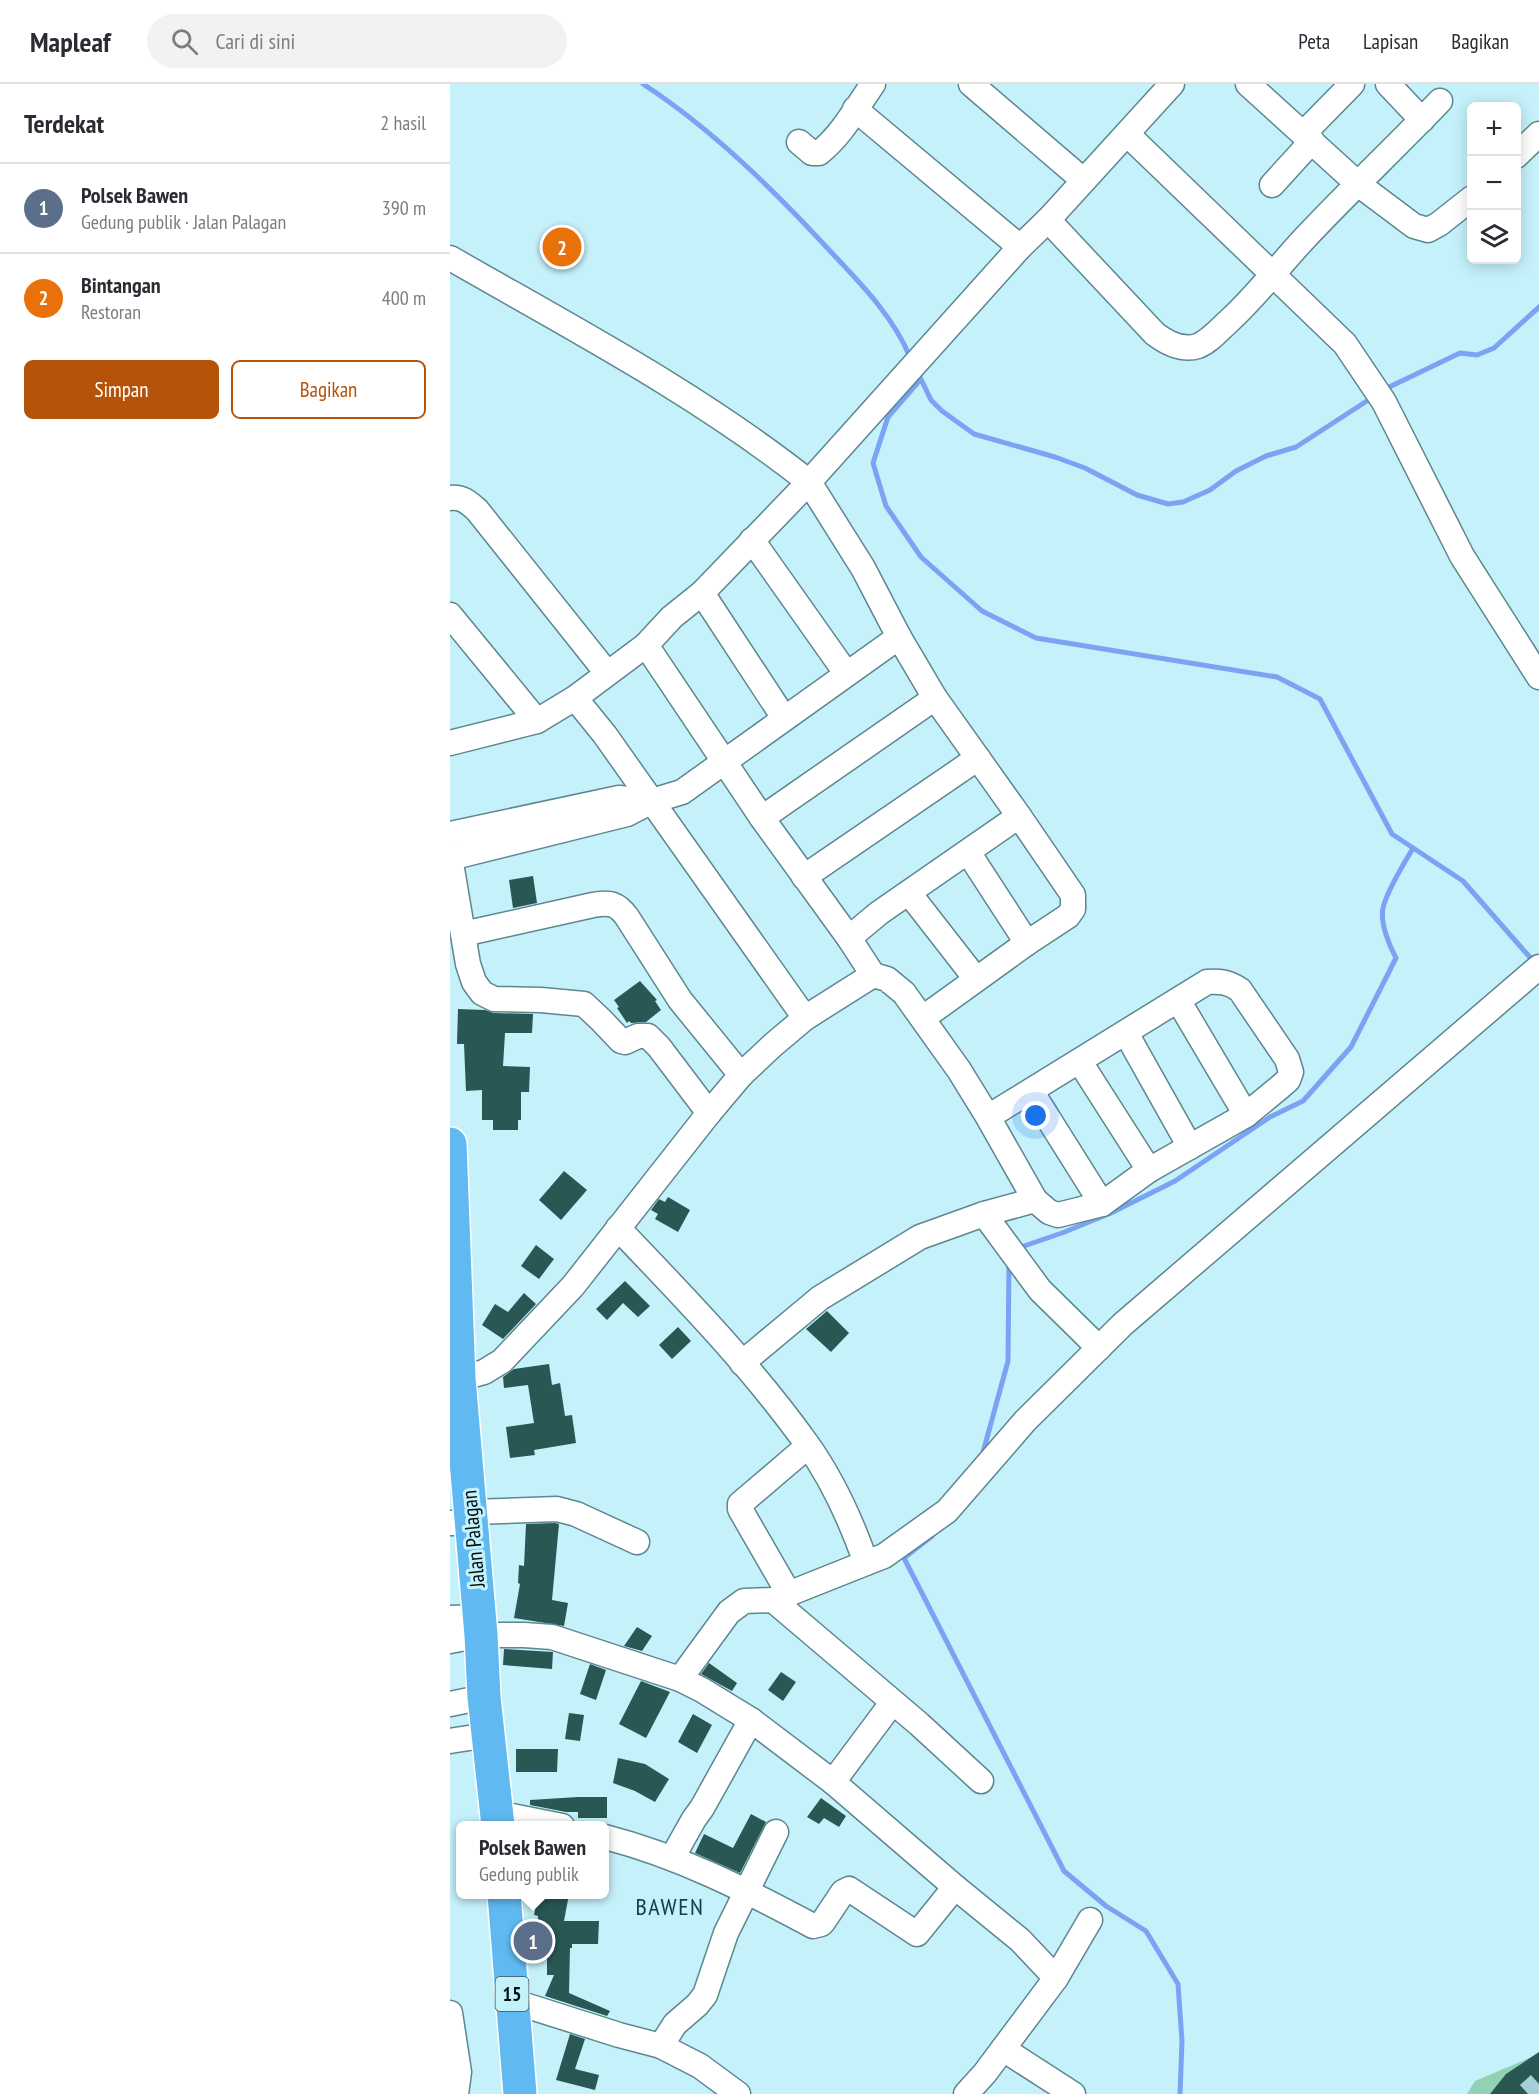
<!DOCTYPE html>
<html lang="id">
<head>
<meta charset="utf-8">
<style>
	:root { --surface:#fff; --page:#f2f2f3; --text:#2b2b33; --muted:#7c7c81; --line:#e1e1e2; --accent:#b45309 }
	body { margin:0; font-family:"PT Sans Narrow",sans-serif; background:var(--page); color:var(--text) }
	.controls { position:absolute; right:18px; top:18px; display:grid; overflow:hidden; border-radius:9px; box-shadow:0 3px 15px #0003 }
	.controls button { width:54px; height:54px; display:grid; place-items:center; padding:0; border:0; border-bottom:2px solid var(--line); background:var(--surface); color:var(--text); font:30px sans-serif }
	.you { position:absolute; left:586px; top:1032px; width:21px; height:21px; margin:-15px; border:4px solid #fff; border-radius:50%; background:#1a73e8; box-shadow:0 0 0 9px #1a73e833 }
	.badge { display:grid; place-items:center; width:39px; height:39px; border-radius:50%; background:var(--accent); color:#fff; font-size:20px; font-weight:700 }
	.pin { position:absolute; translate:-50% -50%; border:3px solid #fff; box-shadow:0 2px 6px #0006 }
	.popup { position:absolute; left:6px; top:1737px; width:153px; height:78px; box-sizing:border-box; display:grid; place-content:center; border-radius:9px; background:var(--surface); filter:drop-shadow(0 2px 4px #0005); font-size:20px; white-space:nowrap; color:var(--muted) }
	.popup b { font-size:22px; color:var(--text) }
	.popup::after { content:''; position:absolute; left:50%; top:100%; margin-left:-12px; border:12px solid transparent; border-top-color:var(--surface) }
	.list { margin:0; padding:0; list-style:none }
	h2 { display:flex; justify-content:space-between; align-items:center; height:78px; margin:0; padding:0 24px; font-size:26px }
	h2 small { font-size:20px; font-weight:400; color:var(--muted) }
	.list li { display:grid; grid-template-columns:39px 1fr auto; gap:18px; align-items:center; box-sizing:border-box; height:90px; padding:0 24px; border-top:2px solid var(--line) }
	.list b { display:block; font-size:22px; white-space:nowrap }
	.list p { margin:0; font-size:20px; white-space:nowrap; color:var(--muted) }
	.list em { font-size:20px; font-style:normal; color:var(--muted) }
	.actions { display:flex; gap:12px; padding:18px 24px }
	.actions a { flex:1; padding:14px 0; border:2px solid var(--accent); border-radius:9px; text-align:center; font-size:21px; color:var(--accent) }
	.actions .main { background:var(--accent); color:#fff }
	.icon { flex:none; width:33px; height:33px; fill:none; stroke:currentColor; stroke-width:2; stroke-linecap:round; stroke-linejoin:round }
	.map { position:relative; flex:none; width:1089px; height:2010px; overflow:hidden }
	header { display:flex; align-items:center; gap:36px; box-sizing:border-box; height:84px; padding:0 30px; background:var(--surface); border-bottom:2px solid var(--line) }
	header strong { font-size:28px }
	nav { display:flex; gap:33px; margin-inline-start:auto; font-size:21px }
	.search { width:420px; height:54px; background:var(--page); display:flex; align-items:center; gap:15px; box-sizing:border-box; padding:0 21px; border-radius:33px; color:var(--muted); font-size:22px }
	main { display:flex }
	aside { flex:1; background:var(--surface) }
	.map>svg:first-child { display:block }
	.green { fill:#91d2b5 }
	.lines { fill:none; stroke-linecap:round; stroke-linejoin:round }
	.stream { stroke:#7aa3f3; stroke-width:5 }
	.building { fill:#295754 }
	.minor-tunnel { stroke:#a8cfd8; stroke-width:24; stroke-dasharray:24 12; stroke-linecap:butt }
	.minor-casing { stroke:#5d8690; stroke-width:27 }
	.highway-casing { stroke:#fff; stroke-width:36 }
	.minor { stroke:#fff; stroke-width:24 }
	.highway { stroke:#60b9f1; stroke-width:33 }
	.labels { text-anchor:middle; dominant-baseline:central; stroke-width:6; stroke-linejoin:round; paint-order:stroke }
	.shield { fill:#c5f1fb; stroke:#3c5359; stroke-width:1.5 }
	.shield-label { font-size:20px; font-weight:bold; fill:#020f13 }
	.street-label { font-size:21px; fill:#020f13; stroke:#c5f1fb }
	.quarter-label { font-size:24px; letter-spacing:1.5px; fill:#133d45; stroke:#c5f1fb }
</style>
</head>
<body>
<header>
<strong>Mapleaf</strong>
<div class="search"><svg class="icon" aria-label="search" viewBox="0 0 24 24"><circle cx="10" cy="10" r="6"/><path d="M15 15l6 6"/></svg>Cari di sini</div>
<nav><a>Peta</a><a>Lapisan</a><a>Bagikan</a></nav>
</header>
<main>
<aside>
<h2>Terdekat<small>2 hasil</small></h2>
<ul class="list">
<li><span class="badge" style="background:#5c6f8a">1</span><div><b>Polsek Bawen</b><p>Gedung publik · Jalan Palagan</p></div><em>390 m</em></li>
<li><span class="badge" style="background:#e8710a">2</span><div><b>Bintangan</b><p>Restoran</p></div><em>400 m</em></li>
</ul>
<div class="actions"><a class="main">Simpan</a><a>Bagikan</a></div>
</aside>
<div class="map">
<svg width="1089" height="2010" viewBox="0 0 1089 2010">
	<rect width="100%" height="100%" fill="#c5f1fb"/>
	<polygon class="green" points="1089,1970 1089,2010 1017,2010 1025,1997"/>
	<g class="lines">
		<g class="stream">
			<path d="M193,0C262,45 325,107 381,168C411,200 443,232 460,273"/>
			<polyline points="467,287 481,316 492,327 524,350 605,373 635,384 687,411 718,420 733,418 760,406 786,387 816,372 846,363 923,313"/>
			<polyline points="470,296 438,333 423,379 436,422 471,473 532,527 586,554 827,593 870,615 942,750 1013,797 1084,878"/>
			<polyline points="933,306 1010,269 1027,271 1044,264 1089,223"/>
			<path d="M568,1166L571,1163L612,1149L661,1129L725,1097L820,1033L853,1017L901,963L946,874C939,861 930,839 933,824C937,806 954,780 963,764"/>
			<polyline points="532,1372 558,1277 559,1178"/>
			<polyline points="482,1452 454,1474 614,1787 656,1822 696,1847 728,1900 732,1957 730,2010"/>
		</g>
	</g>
	<g class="building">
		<polygon points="83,792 87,819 63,824 59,796"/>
		<polygon points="190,897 207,916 205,917 211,926 196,938 181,939 179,937 177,939 167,924 169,923 164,916"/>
		<polygon points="8,925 35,926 44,929 83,930 82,949 55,949 53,982 80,983 79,1008 71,1008 71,1036 68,1036 68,1046 43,1046 43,1036 32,1036 32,1006 16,1007 14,960 7,960"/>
		<polygon points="114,1087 137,1106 111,1136 89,1116"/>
		<polygon points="218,1113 240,1126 228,1148 205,1135 208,1130 201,1126 209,1115 215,1118"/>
		<polygon points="86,1161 104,1175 89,1195 71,1182"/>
		<polygon points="175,1197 200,1222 188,1233 173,1219 157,1236 146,1225"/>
		<polygon points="74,1209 86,1220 53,1255 32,1241 45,1220 58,1228"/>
		<polygon points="377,1227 399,1249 381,1268 356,1245"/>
		<polygon points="228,1243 241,1257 222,1275 209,1261"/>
		<polygon points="99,1280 102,1301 110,1299 115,1332 122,1331 126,1359 84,1366 85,1371 60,1374 56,1343 84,1339 78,1301 54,1304 53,1293 64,1285"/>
		<polygon points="105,1439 109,1440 102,1516 118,1519 114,1542 64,1534 70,1500 68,1499 69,1481 74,1482 76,1440"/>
		<polygon points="187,1543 202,1552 192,1567 174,1562"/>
		<polygon points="54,1565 103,1568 102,1585 53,1581"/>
		<polygon points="259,1579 287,1599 282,1607 251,1590"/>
		<polygon points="140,1580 156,1586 146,1616 130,1610"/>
		<polygon points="331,1588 346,1598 333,1617 318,1606"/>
		<polygon points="191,1597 220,1608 196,1654 169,1640"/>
		<polygon points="119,1629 134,1631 130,1657 115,1655"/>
		<polygon points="243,1630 262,1641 247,1669 228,1658"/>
		<polygon points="66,1665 108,1665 107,1688 66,1688"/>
		<polygon points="168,1674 195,1680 219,1695 205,1718 185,1707 163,1699"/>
		<polygon points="128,1713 157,1713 157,1734 128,1734 128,1728 116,1728 80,1721 80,1716"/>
		<polygon points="371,1714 396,1732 389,1743 374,1734 369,1740 357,1733"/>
		<polygon points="301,1730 316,1738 290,1789 245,1769 254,1750 283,1764"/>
		<polygon points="88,1810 119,1810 114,1837 149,1837 148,1860 122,1860 122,1864 120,1864 119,1909 160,1927 157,1932 95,1912 104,1891 97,1891 97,1863 86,1863 88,1832 84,1831"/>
		<polygon points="120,1950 135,1955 125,1985 149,1991 145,2006 106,1996"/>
		<polygon points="1089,1968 1089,2010 1040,2010 1056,1990"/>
	</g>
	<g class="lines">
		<polyline class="minor-tunnel" points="1078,2010 1089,2000"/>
		<g class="minor-casing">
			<g id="minor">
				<polyline points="521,0 633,96"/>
				<polyline points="798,0 908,100 964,142 978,146 989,140 1022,114"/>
				<polyline points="938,0 972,36"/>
				<polyline points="405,25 570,163"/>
				<polyline points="854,49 902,0"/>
				<polyline points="677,50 895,260 934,318 1012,472 1089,593"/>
				<path d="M349,58L362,69H369C392,51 406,24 423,0"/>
				<polyline points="1066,72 1089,50"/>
				<polyline points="822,101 862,57"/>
				<path d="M598,136L705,250C717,259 733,267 748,262C760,257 770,245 780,236C807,211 829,182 854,155C898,108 945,64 990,17"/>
				<path d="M0,174C122,244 248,310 359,398L570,163L598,136L722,0"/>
				<path d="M0,414C12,412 19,419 27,426L157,589"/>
				<polyline points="302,456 396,589"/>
				<polyline points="252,509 334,634"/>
				<polyline points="0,531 87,637"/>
				<polyline points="196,561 312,734 399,854 423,891"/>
				<polyline points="125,614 155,651 355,934"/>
				<polyline points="0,659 87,637 125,614 196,561 222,533 252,509 359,398 413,484 449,553"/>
				<polyline points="312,734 485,614"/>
				<polyline points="0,750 169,714 202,717"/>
				<polyline points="518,768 577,859"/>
				<polyline points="0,773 18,880 24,898 32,909 44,915 91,916 134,920 151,936 171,957 175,958 188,952 198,952 209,963 259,1029"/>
				<polyline points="0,774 177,730 202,717 232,708 449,553 485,614 569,732 623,811 623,825 618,832 577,859 473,934"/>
				<polyline points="354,793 528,674"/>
				<polyline points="459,809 526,895"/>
				<path d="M13,850L143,821C159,818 167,819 177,833L230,916L291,991"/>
				<polyline points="399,854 429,829 569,732"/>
				<polyline points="728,916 796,1031"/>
				<polyline points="676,949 740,1063"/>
				<polyline points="630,978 699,1086"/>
				<polyline points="581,1007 652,1120"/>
				<polyline points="534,1130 590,1206 649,1264"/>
				<path d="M168,1144C234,1213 301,1282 357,1360C382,1395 402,1439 416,1479L323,1516L294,1517L279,1528L230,1595"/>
				<polyline points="292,1279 370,1214 470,1153 534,1130 585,1116"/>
				<path d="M9,1295L34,1288L52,1277L123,1202L259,1029L291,991L323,961L355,934L423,891L437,895L454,909L509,986L538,1033L585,1116L599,1128L608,1131L652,1120L699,1086L796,1031L830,1003L838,996L841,988L837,975L790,906C779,898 770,897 757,898L538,1033"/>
				<polyline points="21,1428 107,1425 126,1430 187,1458"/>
				<polyline points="0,1439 22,1439"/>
				<polyline points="416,1479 434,1472 497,1427 575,1337 673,1240 1089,883"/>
				<polyline points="339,1510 290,1425 290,1420 358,1362"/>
				<polyline points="323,1516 469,1640 531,1697"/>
				<polyline points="0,1534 30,1533"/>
				<polyline points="0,1557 31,1551 74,1551 102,1553 230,1595 252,1606 301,1636 383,1698 505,1803 570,1856 606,1894 535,1989 516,2010"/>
				<polyline points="0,1620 34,1613"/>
				<polyline points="0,1657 38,1651"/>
				<polyline points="383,1698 442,1619"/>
				<polyline points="47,1729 112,1742"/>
				<path d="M155,1753C229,1772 296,1806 363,1842L371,1840L373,1838L393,1808L399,1805L467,1850L505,1803"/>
				<polyline points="222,1774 244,1735 252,1724 301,1636"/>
				<polyline points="606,1894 640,1836"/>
				<polyline points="62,1917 169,1951 211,1962 250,1982 288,2010"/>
				<polyline points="0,1929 9,1988 6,2010"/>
				<polyline points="211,1962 225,1940 247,1921 255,1911 276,1849 326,1748"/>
				<polyline points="553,1965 623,2010"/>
			</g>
		</g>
		<g class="highway-casing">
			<g id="highway">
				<polyline points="0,1060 9,1295 31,1551 34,1613 48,1742"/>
				<polyline points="54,1810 70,2010"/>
			</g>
		</g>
		<use href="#minor" class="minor"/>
		<use href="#highway" class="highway"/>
	</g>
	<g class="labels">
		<rect class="shield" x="45.5" y="1893" width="33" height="34" rx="4.5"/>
		<g class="shield-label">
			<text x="62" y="1910">15</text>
		</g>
		<g class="street-label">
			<text transform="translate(23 1455) rotate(-95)">Jalan Palagan</text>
		</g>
		<g class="quarter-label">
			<text x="220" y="1822">BAWEN</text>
		</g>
	</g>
</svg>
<div class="controls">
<button>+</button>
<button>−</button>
<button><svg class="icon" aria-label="layers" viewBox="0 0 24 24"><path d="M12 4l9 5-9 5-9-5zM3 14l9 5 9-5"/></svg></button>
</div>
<div class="you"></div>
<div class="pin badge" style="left:83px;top:1857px;background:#5c6f8a">1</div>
<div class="popup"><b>Polsek Bawen</b>Gedung publik</div>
<div class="pin badge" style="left:112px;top:163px;background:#e8710a">2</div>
</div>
</main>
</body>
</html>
